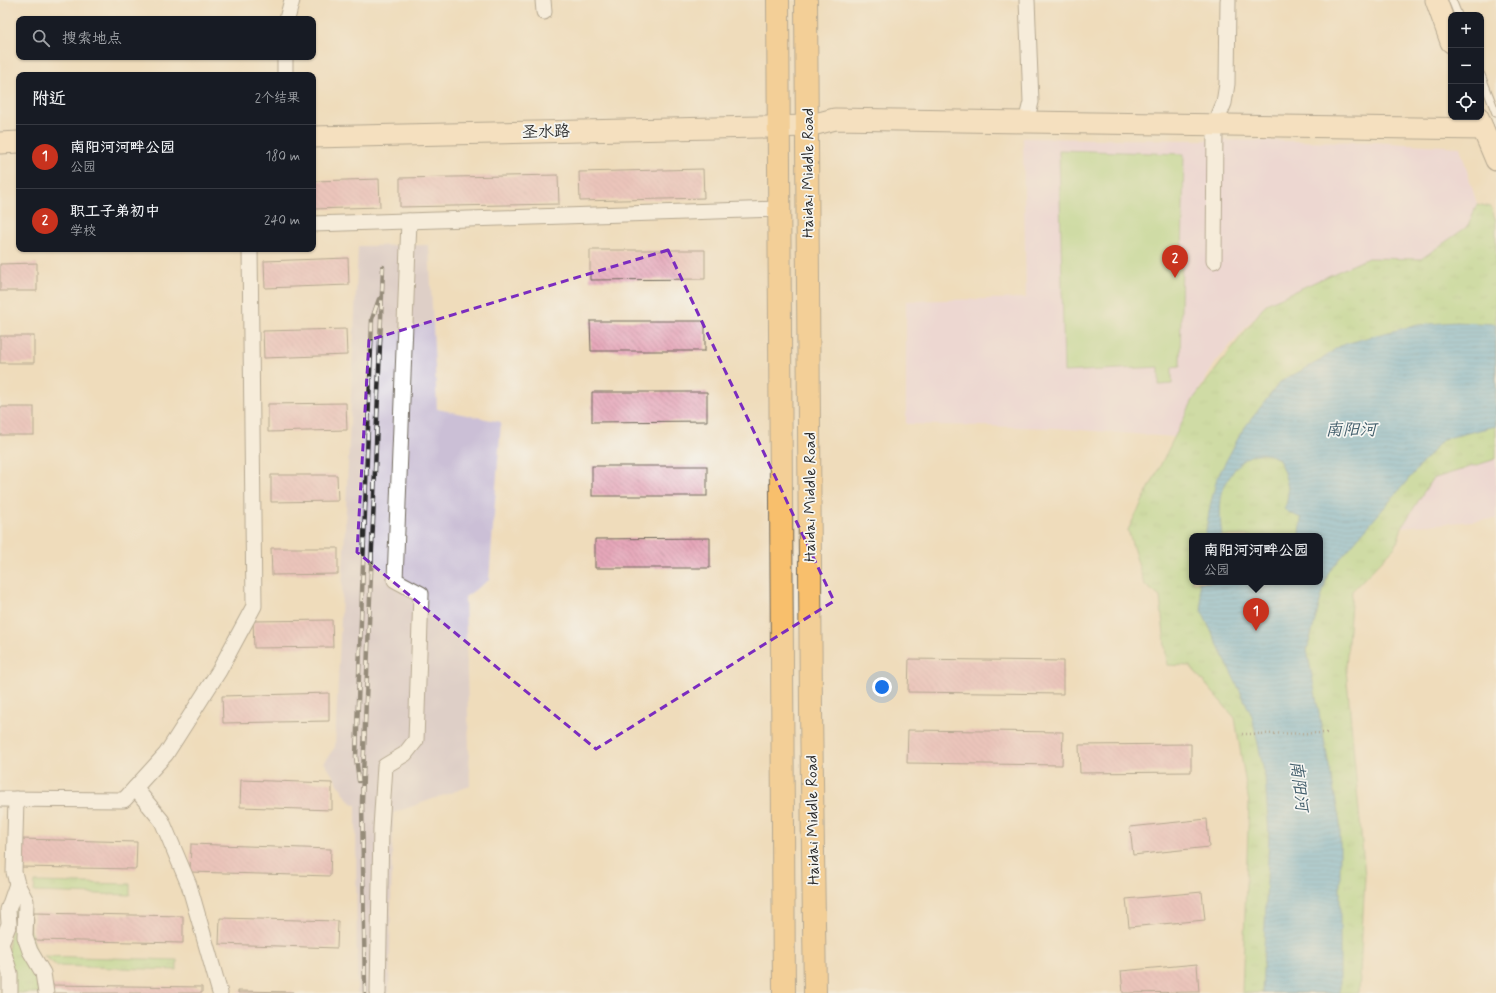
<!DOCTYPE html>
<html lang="zh">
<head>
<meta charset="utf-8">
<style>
	:root { --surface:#171b24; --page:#242831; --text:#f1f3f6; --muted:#9ea1a6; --line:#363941; --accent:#c8321e }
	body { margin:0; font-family:Mynerve,"LXGW WenKai TC",sans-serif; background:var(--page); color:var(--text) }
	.controls { position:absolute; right:12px; top:12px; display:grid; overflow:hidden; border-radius:8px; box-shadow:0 1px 3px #0004 }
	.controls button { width:36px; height:36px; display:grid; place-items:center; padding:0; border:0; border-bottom:1px solid var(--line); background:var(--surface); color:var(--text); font:20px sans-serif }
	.you { position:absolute; left:882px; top:687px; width:14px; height:14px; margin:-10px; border:3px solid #fff; border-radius:50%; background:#1a73e8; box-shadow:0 0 0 6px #1a73e833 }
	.badge { display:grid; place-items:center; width:26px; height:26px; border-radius:50%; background:var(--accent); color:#fff; font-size:13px; font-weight:700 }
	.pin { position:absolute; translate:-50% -33px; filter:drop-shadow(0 1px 2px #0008) }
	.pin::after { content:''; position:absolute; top:21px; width:14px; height:12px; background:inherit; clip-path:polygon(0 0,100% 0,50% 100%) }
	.popup { position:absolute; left:1189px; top:533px; width:134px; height:52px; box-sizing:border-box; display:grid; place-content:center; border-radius:8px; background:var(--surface); filter:drop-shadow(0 1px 3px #0005); font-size:13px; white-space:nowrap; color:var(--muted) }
	.popup b { font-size:15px; color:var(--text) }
	.popup::after { content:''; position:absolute; left:50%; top:100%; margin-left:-8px; border:8px solid transparent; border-top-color:var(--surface) }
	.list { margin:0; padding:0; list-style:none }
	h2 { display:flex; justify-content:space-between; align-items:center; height:52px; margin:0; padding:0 16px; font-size:17px }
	h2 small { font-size:13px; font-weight:400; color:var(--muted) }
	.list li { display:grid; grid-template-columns:26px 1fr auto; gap:12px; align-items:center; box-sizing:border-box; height:64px; padding:0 16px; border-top:1px solid var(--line) }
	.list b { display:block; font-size:15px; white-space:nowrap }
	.list p { margin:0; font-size:13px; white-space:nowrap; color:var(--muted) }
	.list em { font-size:13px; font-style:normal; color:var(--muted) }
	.icon { flex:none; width:22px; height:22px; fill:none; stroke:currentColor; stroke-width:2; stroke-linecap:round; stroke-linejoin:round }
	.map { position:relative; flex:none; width:1496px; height:993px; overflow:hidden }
	.search { position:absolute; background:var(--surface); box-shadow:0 1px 3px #0004; left:16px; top:16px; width:300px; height:44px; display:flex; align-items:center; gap:10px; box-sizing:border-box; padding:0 14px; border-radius:8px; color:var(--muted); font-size:15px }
	.panel { position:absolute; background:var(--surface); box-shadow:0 1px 3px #0004; left:16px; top:72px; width:300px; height:180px; border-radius:8px }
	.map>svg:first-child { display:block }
	.built { fill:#ebd1ec }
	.industrial { fill:#cbbfd6 }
	.grass { fill:#a9da89; stroke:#6a825a }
	.park { fill:url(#park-tufts); stroke:#6a825a; fill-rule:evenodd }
	.water { fill:url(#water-rules); stroke:#487086 }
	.building { fill:url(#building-back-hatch) }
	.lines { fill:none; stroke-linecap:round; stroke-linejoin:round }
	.lane-casing { stroke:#70695d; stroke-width:9 }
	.street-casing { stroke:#70695d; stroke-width:17 }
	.secondary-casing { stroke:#70695d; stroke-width:23 }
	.primary-casing { stroke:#70695d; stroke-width:24 }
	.path { stroke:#70695d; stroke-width:2.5; stroke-dasharray:1 3; stroke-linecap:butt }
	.lane { stroke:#fff; stroke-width:7 }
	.street { stroke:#fff; stroke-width:15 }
	.secondary { stroke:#fce5c4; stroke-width:21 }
	.primary { stroke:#f8bf6c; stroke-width:22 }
	.rail-casing { stroke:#2b2b2b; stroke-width:4.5 }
	.rail { stroke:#f6f6f2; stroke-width:3; stroke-dasharray:9; stroke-linecap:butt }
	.marked { fill:none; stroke:#7b2cbf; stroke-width:3; stroke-dasharray:8 5; stroke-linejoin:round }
	.labels { text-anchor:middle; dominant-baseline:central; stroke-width:3.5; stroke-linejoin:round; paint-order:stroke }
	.street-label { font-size:16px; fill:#2b2b2b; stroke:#f6f6f2 }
	.water-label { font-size:17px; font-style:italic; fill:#405c6a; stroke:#f6f6f2 }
</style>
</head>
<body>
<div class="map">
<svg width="1496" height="993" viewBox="0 0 1496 993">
	<defs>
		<pattern id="park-tufts" width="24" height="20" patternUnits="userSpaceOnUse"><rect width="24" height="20" fill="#a9da89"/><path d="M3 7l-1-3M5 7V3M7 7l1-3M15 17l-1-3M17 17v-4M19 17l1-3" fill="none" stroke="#92bb76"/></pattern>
		<pattern id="water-rules" width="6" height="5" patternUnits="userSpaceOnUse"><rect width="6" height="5" fill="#66b6e0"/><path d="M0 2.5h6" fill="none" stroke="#5494b6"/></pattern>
		<pattern id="building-back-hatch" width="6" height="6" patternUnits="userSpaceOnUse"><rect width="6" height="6" fill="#e6a7ba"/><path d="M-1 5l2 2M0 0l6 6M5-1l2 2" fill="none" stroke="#bb8897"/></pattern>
	</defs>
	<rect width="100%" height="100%" fill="#f6f6f2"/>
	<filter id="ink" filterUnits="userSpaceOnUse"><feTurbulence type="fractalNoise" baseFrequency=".025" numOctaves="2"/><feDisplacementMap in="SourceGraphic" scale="8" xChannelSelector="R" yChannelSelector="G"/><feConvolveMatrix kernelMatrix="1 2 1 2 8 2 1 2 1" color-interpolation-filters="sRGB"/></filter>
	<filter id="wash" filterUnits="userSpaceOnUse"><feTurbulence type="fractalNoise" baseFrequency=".012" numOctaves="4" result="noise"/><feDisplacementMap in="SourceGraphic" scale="16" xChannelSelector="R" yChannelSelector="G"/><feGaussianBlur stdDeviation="0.9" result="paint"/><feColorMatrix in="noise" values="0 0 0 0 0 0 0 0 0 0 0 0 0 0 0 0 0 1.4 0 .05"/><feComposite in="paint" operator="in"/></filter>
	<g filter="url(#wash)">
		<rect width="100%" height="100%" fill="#efdcbb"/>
		<g class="built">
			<polygon points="1023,138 1370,142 1460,147 1477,204 1468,226 1421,259 1368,258 1266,304 1216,362 1194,398 1174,437 1055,428 906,424 906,301 1026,298"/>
			<polygon points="1496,459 1496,519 1402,527 1432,479"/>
		</g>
		<polygon class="industrial" points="429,245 437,409 501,422 489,580 465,597 470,786 393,813 389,993 357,993 356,805 349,801 324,762 335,747 358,246"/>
		<polygon class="grass" points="1059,150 1184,154 1180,366 1172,367 1172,384 1159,385 1159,367 1064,372"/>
		<g class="park">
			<path d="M1477,204L1491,207L1496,221V459L1432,479L1402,527L1396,546L1352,591L1346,668L1365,876L1359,993H1242L1249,803L1235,718L1190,666L1167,665L1160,597L1144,584L1128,530L1194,398L1266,304L1368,258L1421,259L1468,226ZM1192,536H1320V582H1192Z"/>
			<polygon points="35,882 130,884 130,895 34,892"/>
			<polygon points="17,884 26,913 46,993 10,993 7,958"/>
			<polygon points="44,956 177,960 177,970 57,966"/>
		</g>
		<path class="water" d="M1455,322L1496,324V426L1443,439L1328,573L1307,650L1340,823V993H1262L1269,834L1265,776L1252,716L1202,612L1199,582H1320V536H1300L1301,518L1290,513L1284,509C1293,490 1285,478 1279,459C1256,447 1241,457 1229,478C1227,482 1224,486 1223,489C1219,503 1220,522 1222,536H1205L1210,506L1217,478L1242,431L1280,382L1321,360L1339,346L1376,335L1418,325Z"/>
		<g id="blocks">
			<g class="building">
				<polygon points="703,169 704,198 580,201 579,172"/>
				<polygon points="558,175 559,204 400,207 400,178"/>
				<polygon points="379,179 380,207 313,209 313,181"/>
				<polygon points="590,250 705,250 705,279 590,280"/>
				<polygon points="348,258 349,285 265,288 264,261"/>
				<polygon points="37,263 37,291 0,291 0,264"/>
				<polygon points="590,321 705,321 705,351 591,351"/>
				<polygon points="346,329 347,355 264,358 263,331"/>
				<rect x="0" y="336" width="34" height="27"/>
				<polygon points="592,392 707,392 707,421 592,422"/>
				<polygon points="346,403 347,430 268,432 268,404"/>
				<rect x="0" y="407" width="34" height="28"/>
				<rect x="592" y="466" width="115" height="30"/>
				<polygon points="271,475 337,475 338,501 271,502"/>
				<polygon points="710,538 710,568 595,568 595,539"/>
				<polygon points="271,548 338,548 338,574 272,575"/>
				<polygon points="332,620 333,647 254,648 253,621"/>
				<polygon points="909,659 1063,661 1063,694 908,692"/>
				<polygon points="329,693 329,721 223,723 222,696"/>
				<polygon points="908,730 1063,732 1062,765 907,763"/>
				<polygon points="1191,744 1191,772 1080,773 1079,745"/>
				<polygon points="241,780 332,783 332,810 240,807"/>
				<polygon points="1207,819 1209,847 1133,855 1130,827"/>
				<polygon points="20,839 137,842 136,869 20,867"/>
				<polygon points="191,844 331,849 330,876 190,872"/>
				<polygon points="1202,892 1205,920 1129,927 1126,899"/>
				<polygon points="34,913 183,916 183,943 33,940"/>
				<polygon points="220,918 338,921 337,948 219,944"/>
				<polygon points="1197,964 1199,992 1123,993 1121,971"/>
				<polygon points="52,985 202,987 202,993 52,993"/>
				<polygon points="238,991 293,992 293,993 238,993"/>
			</g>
		</g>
	</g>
	<g filter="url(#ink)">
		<use href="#blocks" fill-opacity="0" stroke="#70695d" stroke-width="1"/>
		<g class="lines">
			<g class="lane-casing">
				<g id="lane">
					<polyline points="1452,0 1458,15"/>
					<polyline points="1481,75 1496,113"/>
				</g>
			</g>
			<g class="street-casing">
				<g id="street">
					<polyline points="543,0 544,12"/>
					<polyline points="287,19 292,0"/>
					<polyline points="285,75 285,57"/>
					<polyline points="1026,122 1031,102 1027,0"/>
					<polyline points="313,224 779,209"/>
					<polyline points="1214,261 1215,125 1224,103 1227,84 1228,0"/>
					<polyline points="135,788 162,821 189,885 220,993"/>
					<polyline points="0,799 124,800 166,754 219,671 254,606 250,249"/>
					<polyline points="17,884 26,901 25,937 30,951 43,973 46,993"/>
					<polyline points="10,993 10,973 1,944 9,924 8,910 17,884 14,872 16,799"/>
					<polyline points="378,993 381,828 385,766 405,754 416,740 421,594 395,580 409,221"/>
				</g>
			</g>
			<g class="secondary-casing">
				<g id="secondary">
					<polyline points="1436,0 1451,42"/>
					<polyline points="1478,117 1496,160"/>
					<polyline points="313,137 808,126 835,119 1483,129"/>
					<polyline points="0,143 19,142"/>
				</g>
			</g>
			<g class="primary-casing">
				<g id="primary">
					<polyline points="778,0 784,993"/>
					<polyline points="806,0 811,710 815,993"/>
				</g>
			</g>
			<polyline class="path" points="1242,734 1329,733"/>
			<use href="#lane" class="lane"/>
			<use href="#street" class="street"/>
			<use href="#secondary" class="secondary"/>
			<use href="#primary" class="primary"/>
			<g class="rail-casing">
				<g id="rail">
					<polyline points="359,781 356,757 372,319 379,299"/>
					<polyline points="365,993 362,801 383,267"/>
				</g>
			</g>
			<use href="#rail" class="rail"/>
		</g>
	</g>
	<path d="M0 0H1496V993H0ZM668,250L834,601L596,749L357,552L369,340Z" fill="#efdcbb" fill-opacity=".55" fill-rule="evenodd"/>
	<path class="marked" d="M668,250L834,601L596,749L357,552L369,340Z"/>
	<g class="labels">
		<g class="street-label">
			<text transform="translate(546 132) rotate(-1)">圣水路</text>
			<text transform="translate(808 173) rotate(-90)">Haidai Middle Road</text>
			<text transform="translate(810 497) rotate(-90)">Haidai Middle Road</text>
			<text transform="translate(813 820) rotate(-91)">Haidai Middle Road</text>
		</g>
		<g class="water-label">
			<text x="1351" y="430">南阳河</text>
			<text transform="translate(1299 786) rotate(83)">南阳河</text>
		</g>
	</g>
</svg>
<div class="controls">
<button>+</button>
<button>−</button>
<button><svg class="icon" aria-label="locate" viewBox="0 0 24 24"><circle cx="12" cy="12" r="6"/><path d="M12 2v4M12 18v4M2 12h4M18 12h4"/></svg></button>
</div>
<div class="you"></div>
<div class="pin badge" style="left:1256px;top:631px">1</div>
<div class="popup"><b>南阳河河畔公园</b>公园</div>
<div class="pin badge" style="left:1175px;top:278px">2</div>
<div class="search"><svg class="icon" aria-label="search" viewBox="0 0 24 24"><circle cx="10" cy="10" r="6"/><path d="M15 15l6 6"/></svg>搜索地点</div>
<section class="panel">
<h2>附近<small>2个结果</small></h2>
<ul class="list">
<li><span class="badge">1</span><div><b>南阳河河畔公园</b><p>公园</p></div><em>180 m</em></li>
<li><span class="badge">2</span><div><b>职工子弟初中</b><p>学校</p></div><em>240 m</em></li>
</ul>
</section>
</div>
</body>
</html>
